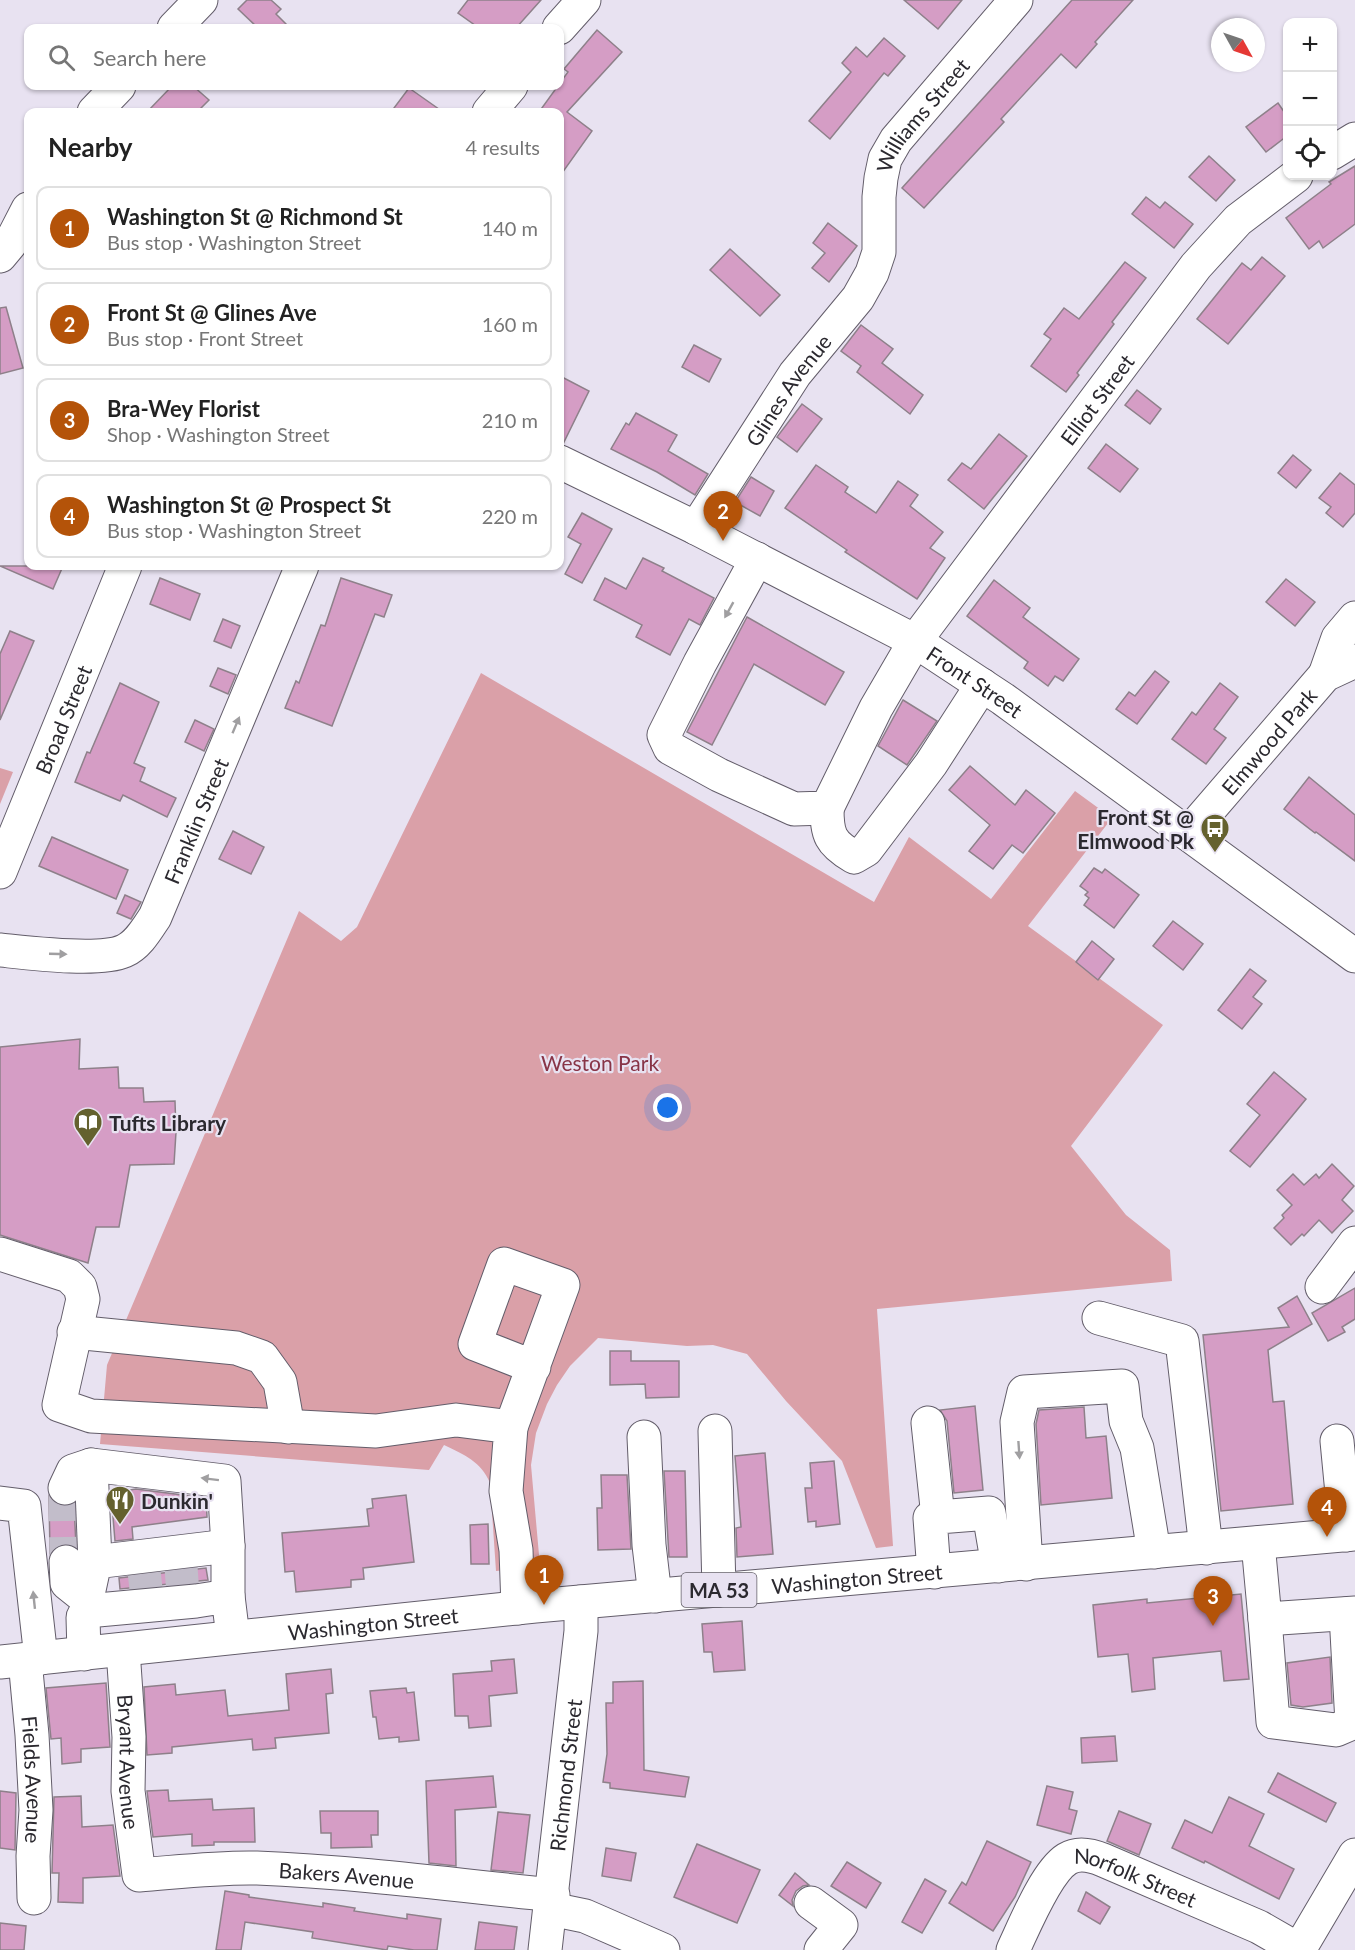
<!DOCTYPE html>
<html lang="en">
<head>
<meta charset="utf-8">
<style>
	:root { --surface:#fff; --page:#f2f2f2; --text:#222; --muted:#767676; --line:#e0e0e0; --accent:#b45309 }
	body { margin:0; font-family:Lato,sans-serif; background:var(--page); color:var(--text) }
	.controls { position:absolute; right:18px; top:18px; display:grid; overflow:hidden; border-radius:12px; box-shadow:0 2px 4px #0004 }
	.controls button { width:54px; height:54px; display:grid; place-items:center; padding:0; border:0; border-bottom:2px solid var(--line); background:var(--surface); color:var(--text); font:30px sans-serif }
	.compass { position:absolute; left:1211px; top:18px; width:54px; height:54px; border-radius:50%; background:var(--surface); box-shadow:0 2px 4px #0004; rotate:130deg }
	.you { position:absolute; left:668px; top:1108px; width:21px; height:21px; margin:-15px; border:4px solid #fff; border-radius:50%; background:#1a73e8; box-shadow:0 0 0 9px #1a73e833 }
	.badge { display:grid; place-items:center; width:39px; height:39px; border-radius:50%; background:var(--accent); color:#fff; font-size:20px; font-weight:700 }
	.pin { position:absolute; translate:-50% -50px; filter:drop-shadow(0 2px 3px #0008) }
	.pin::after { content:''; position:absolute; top:32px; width:21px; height:18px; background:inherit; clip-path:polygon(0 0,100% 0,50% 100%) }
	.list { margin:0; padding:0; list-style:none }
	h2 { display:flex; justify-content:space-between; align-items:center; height:78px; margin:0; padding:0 24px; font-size:26px }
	h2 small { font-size:20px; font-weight:400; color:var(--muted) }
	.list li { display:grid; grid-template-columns:39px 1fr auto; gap:18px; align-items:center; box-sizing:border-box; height:84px; margin:0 12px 12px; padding:0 12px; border:2px solid var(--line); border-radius:12px }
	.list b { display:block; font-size:22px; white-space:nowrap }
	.list p { margin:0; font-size:20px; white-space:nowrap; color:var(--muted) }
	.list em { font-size:20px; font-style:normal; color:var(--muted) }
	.icon { flex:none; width:33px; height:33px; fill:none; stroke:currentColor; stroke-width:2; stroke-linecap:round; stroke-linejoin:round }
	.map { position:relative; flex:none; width:1355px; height:1950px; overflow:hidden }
	.search { position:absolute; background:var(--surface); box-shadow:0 2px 4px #0004; left:24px; top:24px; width:540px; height:66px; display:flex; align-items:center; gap:15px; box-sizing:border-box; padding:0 21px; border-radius:12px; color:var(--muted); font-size:22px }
	.panel { position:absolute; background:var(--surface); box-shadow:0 2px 4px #0004; left:24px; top:108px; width:540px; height:462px; border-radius:12px }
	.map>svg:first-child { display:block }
	.green { fill:#daa0a8 }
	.building { fill:#d59dc5; stroke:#8e808a; stroke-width:1.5 }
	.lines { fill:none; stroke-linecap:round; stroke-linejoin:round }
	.minor-tunnel { stroke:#c2bdca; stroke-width:33; stroke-dasharray:33 16; stroke-linecap:butt }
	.minor-casing { stroke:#635d6a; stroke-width:35 }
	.major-casing { stroke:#635d6a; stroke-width:35 }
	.minor { stroke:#fff; stroke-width:33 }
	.major { stroke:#fff; stroke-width:33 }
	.oneway { fill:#a09fa1 }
	.labels { text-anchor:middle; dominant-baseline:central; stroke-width:4.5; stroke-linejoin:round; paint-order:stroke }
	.shield { fill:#e8e2f1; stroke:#646069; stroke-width:1.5 }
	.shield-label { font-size:20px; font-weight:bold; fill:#2b292f }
	.street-label { font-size:21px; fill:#2b292f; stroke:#e8e2f1 }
	.poi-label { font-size:21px; font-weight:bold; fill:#2b292f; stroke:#e8e2f1; text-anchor:start }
	.park-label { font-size:21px; fill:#883447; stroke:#e8e2f1 }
</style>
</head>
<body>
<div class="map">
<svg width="1355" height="1950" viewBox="0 0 1355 1950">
	<rect width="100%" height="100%" fill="#e8e2f1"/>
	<g class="green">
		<path d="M481,673L874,902L909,837L991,899L1075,791L1112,818L1028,926L1163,1025L1071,1146L1126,1215L1170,1250L1172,1281L877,1309L893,1546L876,1548L842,1461L786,1401L747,1354L713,1345L687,1346L598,1338L570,1366L557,1385L547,1404L536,1433L531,1465L540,1566L496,1571L490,1483C481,1461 464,1455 444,1445L429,1470L100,1444L107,1365L299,911L341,941L357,927Z"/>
		<polygon points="0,768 13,772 0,804"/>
	</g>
	<g class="building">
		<polygon points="247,0 271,0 281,9 276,14 290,28 258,28 238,9"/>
		<polygon points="468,0 541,0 516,28 479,28 458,13"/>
		<polygon points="904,0 962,0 938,29"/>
		<polygon points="1072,0 1133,0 1095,42 1097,44 1076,68 1061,54 1001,119 1004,122 924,208 902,188"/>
		<polygon points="597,30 622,52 567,112 592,131 560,176 560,112 539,112 568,72 564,69"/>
		<polygon points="884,38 905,56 888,76 884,73 830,139 809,121 851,72 842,63 856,47 867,57"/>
		<polygon points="172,86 193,86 209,100 197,112 147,112"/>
		<polygon points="409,88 443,112 391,112"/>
		<polygon points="1278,103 1287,116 1287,136 1266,152 1246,127"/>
		<polygon points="1209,156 1235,180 1216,201 1189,177"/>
		<polygon points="1355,166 1355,224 1323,248 1319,241 1309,249 1286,218 1331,184 1329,182"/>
		<polygon points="1146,197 1160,208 1165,202 1193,224 1174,248 1132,214"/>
		<polygon points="828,223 857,246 829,282 812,268 825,253 813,243"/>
		<polygon points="730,249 780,295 760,316 710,270"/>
		<polygon points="1262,257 1285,276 1228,344 1197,319 1242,263 1251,270"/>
		<polygon points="1125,262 1146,278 1112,322 1114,324 1077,373 1079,375 1066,392 1031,366 1051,339 1044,334 1064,308 1079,319"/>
		<polygon points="6,307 23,368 0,374 0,308"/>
		<polygon points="861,325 893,349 882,363 923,395 910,414 857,372 861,366 841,351"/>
		<polygon points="694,345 721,359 709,382 682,367"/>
		<polygon points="560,376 589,391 563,444 560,443"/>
		<polygon points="1137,390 1161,409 1150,424 1125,405"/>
		<polygon points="802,404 822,419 797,452 777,437"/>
		<polygon points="636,413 677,435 668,451 708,474 695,495 657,472 611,449 626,423 629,425"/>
		<polygon points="999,434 1027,456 984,509 948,480 962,463 971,469"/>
		<polygon points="1106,444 1138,469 1120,492 1088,468"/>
		<polygon points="1293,455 1311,470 1296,488 1278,473"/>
		<polygon points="816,465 848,487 845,492 876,513 898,481 918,495 910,506 943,532 930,548 945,558 917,599 845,552 847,550 785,508"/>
		<polygon points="1340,473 1355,485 1355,513 1343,527 1326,513 1331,507 1319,498"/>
		<polygon points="751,477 774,491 760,516 735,502"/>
		<polygon points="582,513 612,529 582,583 565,574 581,544 568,537"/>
		<polygon points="643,558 664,568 662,571 714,598 700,625 689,619 670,655 636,637 642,625 594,600 605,578 626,589"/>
		<polygon points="0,566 63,566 53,589"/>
		<polygon points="160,578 200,594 190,620 150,604"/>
		<polygon points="341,578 392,595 384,617 375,614 332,726 285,708 296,681 299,683 321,625 325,626"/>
		<polygon points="1286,579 1315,602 1295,626 1266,602"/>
		<polygon points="994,580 1030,608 1023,617 1079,659 1063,681 1055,676 1048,686 1024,668 1028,662 967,616"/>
		<polygon points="747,617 844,672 825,705 754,664 712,745 687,732"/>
		<polygon points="223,619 240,626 231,648 214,641"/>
		<polygon points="10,631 34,641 0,720 0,654"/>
		<polygon points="218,668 236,675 228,694 210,686"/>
		<polygon points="1155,671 1169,682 1137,724 1116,709 1129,692 1135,696"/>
		<polygon points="120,683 159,702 134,763 145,768 140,781 176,798 167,817 123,795 120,801 75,782 87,752 90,753"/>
		<polygon points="1220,683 1238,697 1214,729 1226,738 1206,764 1172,739 1192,712 1196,715"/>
		<polygon points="903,700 937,721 907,765 878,746"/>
		<polygon points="195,720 214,729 204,751 185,742"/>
		<polygon points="970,766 1015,805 1026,790 1055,813 1023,853 1012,845 993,869 969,851 990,825 949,790"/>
		<polygon points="1309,777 1355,815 1355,861 1316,832 1315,833 1284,809"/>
		<polygon points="233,831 264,847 251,874 219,859"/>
		<polygon points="52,837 128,870 116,899 39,866"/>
		<polygon points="1094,868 1102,873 1105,869 1139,895 1114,928 1084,905 1089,898 1085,895 1088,892 1080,886"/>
		<polygon points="125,895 141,902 131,919 117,913"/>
		<polygon points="1173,921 1203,944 1183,970 1153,946"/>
		<polygon points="1092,941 1114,959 1098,980 1076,962"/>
		<polygon points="1250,969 1266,981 1253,997 1262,1004 1242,1029 1218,1010"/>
		<polygon points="80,1039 79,1069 118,1067 119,1088 143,1088 144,1102 175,1101 176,1132 174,1164 130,1165 119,1227 96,1227 88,1263 0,1235 0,1047"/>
		<polygon points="1274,1072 1306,1099 1250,1167 1230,1151 1260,1115 1247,1104"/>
		<polygon points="1332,1164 1354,1186 1342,1200 1353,1211 1332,1233 1319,1220 1304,1236 1302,1234 1291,1245 1274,1228 1284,1218 1282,1215 1292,1205 1277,1190 1293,1174 1304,1185 1316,1174 1319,1178"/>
		<polygon points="1355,1288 1355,1319 1342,1327 1345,1332 1328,1341 1312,1313"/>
		<polygon points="1297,1296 1312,1324 1268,1350 1273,1402 1284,1401 1293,1504 1221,1511 1203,1335 1289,1327 1278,1308"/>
		<polygon points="610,1351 631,1351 631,1361 679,1361 679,1397 646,1398 645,1384 610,1385"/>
		<polygon points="975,1406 983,1490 954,1493 947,1421 940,1410"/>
		<polygon points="1084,1407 1086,1438 1106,1436 1112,1498 1041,1505 1036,1424 1039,1410"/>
		<polygon points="765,1453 773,1554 737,1557 736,1528 741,1527 735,1456"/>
		<polygon points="834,1461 840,1524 816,1527 816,1521 808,1522 805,1488 812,1488 810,1463"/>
		<polygon points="664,1471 685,1471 687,1557 669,1557"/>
		<polygon points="601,1475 627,1475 631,1549 598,1550 597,1508 602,1508"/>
		<polygon points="136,1489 206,1498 207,1517 132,1527 133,1539 115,1541 111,1493"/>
		<polygon points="406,1495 414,1562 363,1568 364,1579 351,1580 351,1587 296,1592 294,1571 285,1572 282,1533 369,1526 367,1509 373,1508 372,1499"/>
		<polygon points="49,1496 58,1505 66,1507 74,1504 76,1546 65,1543 56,1546 50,1553"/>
		<polygon points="488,1524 489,1564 471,1564 470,1525"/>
		<polygon points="206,1568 208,1580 120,1589 119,1578"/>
		<polygon points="1241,1594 1249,1679 1224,1681 1221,1651 1153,1658 1155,1689 1132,1692 1128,1654 1098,1657 1093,1605 1147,1599 1147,1603"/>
		<polygon points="742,1621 745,1670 714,1672 712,1652 704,1652 702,1624"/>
		<polygon points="1330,1657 1332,1703 1303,1707 1291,1705 1287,1663"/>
		<polygon points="514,1659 517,1693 489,1696 491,1726 469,1728 468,1716 455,1716 453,1674 492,1671 491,1661"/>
		<polygon points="331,1669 333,1693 326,1694 329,1733 275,1738 276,1748 253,1750 252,1739 172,1747 172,1753 147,1755 144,1687 175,1684 176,1695 225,1690 228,1716 289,1710 286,1674"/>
		<polygon points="643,1681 644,1770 689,1777 685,1797 610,1788 610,1783 603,1782 607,1754 606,1703 613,1703 613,1682"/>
		<polygon points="106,1683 110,1747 81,1749 81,1762 62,1764 61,1738 51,1739 46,1688"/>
		<polygon points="406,1688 407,1693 414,1692 419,1740 399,1742 399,1737 379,1739 376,1717 373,1717 370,1691"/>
		<polygon points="1115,1736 1117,1761 1082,1763 1081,1738"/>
		<polygon points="1278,1773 1336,1803 1326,1822 1268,1792"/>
		<polygon points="493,1776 496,1807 455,1810 456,1866 429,1863 426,1781"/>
		<polygon points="1047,1786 1073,1792 1069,1809 1077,1811 1071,1834 1037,1825"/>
		<polygon points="168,1790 169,1801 212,1799 213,1810 254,1808 255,1842 214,1842 214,1845 192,1846 192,1834 153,1837 147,1791"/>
		<polygon points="0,1791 16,1793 15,1850 0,1848"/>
		<polygon points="81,1796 82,1827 113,1825 120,1876 83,1878 83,1903 58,1902 59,1873 52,1873 54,1797"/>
		<polygon points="1229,1797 1264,1814 1249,1846 1294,1869 1279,1899 1205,1861 1204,1863 1172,1848 1185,1820 1212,1833"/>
		<polygon points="320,1811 378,1811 378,1835 371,1835 372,1847 331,1848 331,1833 321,1833"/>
		<polygon points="1119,1811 1151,1824 1139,1855 1107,1841"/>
		<polygon points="498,1812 530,1815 523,1873 491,1870"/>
		<polygon points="987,1841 1031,1862 1015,1897 993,1931 949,1903 962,1882 966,1885"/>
		<polygon points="697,1844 760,1870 737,1923 674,1897"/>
		<polygon points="606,1848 636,1853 631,1881 602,1876"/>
		<polygon points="847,1862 881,1883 866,1908 831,1886"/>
		<polygon points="795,1873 809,1885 803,1886 796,1891 792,1900 793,1906 779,1895"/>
		<polygon points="925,1879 946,1891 922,1933 902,1922"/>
		<polygon points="225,1891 249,1895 249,1897 323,1907 323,1903 355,1908 354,1911 407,1919 407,1914 441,1919 437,1950 414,1950 388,1946 387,1950 312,1938 313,1932 245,1922 241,1950 216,1950"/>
		<polygon points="1086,1892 1110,1907 1100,1924 1078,1911"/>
		<polygon points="479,1922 517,1927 514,1950 475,1950"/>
		<polygon points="0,1923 26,1926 24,1950 0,1950"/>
	</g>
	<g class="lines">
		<g class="minor-tunnel">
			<polyline points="65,1488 66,1562"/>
			<polyline points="181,1567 183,1595"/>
			<polyline points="144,1571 147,1598"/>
		</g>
		<g class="minor-casing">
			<g id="minor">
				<polyline points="174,28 201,0"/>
				<polyline points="559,28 584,0"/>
				<polyline points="94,112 119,86"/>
				<polyline points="489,112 511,86"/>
				<polyline points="1332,153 1355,139"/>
				<polyline points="0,256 10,244 28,209"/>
				<path id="s1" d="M560,462L696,528L915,641L1003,699L1355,956"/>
				<path id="s2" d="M696,528L795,374L858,298L872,273L879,252V197L881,178L885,159L896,140L1016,0"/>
				<path id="s3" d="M757,559L700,663L664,735L670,748L719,775L794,809L827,808L876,708L915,641L1196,266L1238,220L1296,176"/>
				<polyline points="1325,675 1338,638 1355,618"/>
				<path d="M827,808C827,835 830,843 854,857L866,850L931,764L982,685"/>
				<path id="s4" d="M1188,834L1325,675L1355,661"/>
				<path id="s5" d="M0,872L125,566"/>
				<path id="s6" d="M0,950C29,953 99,962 124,951C138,945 147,929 155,917L302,566"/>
				<polyline points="0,1254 69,1276 80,1287 83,1299 59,1405 91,1416 376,1431 456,1420 511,1427 506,1491 516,1550 518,1608"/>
				<polyline points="1322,1287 1355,1243"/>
				<polyline points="1099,1318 1182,1341 1206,1548"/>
				<polyline points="74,1332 236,1348 262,1357 280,1382 288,1427"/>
				<polyline points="928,1423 938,1517"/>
				<polyline points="511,1427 563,1285 504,1264 475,1344 534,1367"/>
				<polyline points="715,1431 719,1590"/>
				<polyline points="644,1437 649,1545 655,1596"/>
				<polyline points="1337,1441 1346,1535"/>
				<polyline points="91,1465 95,1562"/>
				<polyline points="65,1488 73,1471 91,1465 224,1481 228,1546"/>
				<polyline points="0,1503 24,1506 41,1658"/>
				<polyline points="1258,1543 1265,1619 1355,1613"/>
				<polyline points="66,1562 67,1583 87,1599"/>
				<polyline points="1026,1564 1017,1422 1024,1392 1122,1386 1126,1421 1137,1448 1154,1552"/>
				<polyline points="934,1572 930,1518 938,1517 989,1513 998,1566"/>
				<polyline points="87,1611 87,1599 95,1562 228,1546 228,1596"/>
				<polyline points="1265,1619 1273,1722 1336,1730 1352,1723 1346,1614"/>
				<path id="s7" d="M123,1650L129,1737L128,1791L139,1875C178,1872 218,1867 257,1868C356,1872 455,1885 553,1895"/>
				<polyline points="84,1654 83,1617 87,1611 196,1601 228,1596 233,1637"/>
				<path id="s8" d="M25,1660L32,1735L36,1810L33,1856L34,1898"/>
				<polyline points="811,1903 841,1925 821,1950"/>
				<polyline points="551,1909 585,1916 663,1950"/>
				<path id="s9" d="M545,1950L581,1631V1602"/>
				<path id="s10" d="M1013,1950C1024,1927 1046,1872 1067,1859C1078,1852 1091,1855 1103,1860L1259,1927L1299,1950L1355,1855"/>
			</g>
		</g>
		<g class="major-casing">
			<g id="major">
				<path id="s11" d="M0,1662L535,1606L1355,1534"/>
			</g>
		</g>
		<use href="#minor" class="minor"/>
		<use href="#major" class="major"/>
	</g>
	<defs><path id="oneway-solid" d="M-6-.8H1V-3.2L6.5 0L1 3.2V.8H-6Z" transform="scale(1.5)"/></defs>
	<g class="oneway">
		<use href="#oneway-solid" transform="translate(729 610) rotate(119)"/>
		<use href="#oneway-solid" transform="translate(236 725) rotate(-67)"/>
		<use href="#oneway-solid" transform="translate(58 954) rotate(2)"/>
		<use href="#oneway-solid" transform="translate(1019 1450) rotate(86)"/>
		<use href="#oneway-solid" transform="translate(210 1479) rotate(-173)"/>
		<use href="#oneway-solid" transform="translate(34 1600) rotate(-96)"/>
	</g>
	<defs>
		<g id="bus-pin" transform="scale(1.5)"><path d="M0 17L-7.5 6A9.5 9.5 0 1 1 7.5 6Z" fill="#64612e" stroke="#e8e2f1"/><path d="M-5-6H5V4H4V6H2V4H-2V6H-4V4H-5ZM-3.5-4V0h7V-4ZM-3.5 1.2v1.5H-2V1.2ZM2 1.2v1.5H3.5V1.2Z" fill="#fff"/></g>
		<g id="library-pin" transform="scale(1.5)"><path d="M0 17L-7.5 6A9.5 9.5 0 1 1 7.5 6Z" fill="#64612e" stroke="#e8e2f1"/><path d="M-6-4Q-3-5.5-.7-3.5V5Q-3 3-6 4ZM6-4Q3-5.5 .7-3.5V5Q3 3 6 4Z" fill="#fff"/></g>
		<g id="restaurant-pin" transform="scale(1.5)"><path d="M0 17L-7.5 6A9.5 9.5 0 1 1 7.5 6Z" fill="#64612e" stroke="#e8e2f1"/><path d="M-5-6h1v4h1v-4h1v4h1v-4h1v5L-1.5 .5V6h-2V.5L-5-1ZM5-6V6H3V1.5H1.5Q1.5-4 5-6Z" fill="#fff"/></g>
	</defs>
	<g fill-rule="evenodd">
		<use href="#bus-pin" x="1215" y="828"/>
		<use href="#library-pin" x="88" y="1122"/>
		<use href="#restaurant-pin" x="120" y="1500"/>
	</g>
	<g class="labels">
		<rect class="shield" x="681.5" y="1573" width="75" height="34" rx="4.5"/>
		<g class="shield-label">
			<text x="719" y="1590">MA 53</text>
		</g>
		<g class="street-label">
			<text stroke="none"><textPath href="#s2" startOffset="483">Williams Street</textPath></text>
			<text stroke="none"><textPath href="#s2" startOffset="166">Glines Avenue</textPath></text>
			<text stroke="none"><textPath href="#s3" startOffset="876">Elliot Street</textPath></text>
			<text stroke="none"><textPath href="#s1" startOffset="470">Front Street</textPath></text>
			<text stroke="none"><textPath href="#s5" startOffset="165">Broad Street</textPath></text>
			<text stroke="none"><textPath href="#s4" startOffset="123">Elmwood Park</textPath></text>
			<text stroke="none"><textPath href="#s6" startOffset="276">Franklin Street</textPath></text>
			<text stroke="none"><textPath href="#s11" startOffset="861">Washington Street</textPath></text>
			<text stroke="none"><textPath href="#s11" startOffset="375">Washington Street</textPath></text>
			<text stroke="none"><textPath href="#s7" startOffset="112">Bryant Avenue</textPath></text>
			<text stroke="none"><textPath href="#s9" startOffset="176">Richmond Street</textPath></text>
			<text stroke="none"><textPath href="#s8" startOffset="120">Fields Avenue</textPath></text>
			<text stroke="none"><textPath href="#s7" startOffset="434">Bakers Avenue</textPath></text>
			<text stroke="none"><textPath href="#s10" startOffset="180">Norfolk Street</textPath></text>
		</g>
		<g class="poi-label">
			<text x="1194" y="816" text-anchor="end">Front St @<tspan x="1194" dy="24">Elmwood Pk</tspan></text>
			<text x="109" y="1122">Tufts Library</text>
			<text x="141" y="1500">Dunkin'</text>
		</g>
		<g class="park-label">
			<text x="600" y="1062">Weston Park</text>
		</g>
	</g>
</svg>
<div class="controls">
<button>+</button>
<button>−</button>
<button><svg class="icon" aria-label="locate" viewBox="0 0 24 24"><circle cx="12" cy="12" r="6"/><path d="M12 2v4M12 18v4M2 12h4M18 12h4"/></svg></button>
</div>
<svg class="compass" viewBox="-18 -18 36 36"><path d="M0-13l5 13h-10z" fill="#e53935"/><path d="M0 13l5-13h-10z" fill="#767676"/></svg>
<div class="you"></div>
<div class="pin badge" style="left:544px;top:1605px">1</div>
<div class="pin badge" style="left:723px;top:541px">2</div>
<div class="pin badge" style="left:1213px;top:1626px">3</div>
<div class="pin badge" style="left:1327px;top:1537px">4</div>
<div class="search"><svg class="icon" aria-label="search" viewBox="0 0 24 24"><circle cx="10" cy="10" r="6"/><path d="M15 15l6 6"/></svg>Search here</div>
<section class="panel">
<h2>Nearby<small>4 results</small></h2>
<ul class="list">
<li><span class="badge">1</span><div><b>Washington St @ Richmond St</b><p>Bus stop · Washington Street</p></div><em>140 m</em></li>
<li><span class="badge">2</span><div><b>Front St @ Glines Ave</b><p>Bus stop · Front Street</p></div><em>160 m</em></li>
<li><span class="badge">3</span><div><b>Bra-Wey Florist</b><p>Shop · Washington Street</p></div><em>210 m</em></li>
<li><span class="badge">4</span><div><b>Washington St @ Prospect St</b><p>Bus stop · Washington Street</p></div><em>220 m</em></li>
</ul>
</section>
</div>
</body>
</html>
